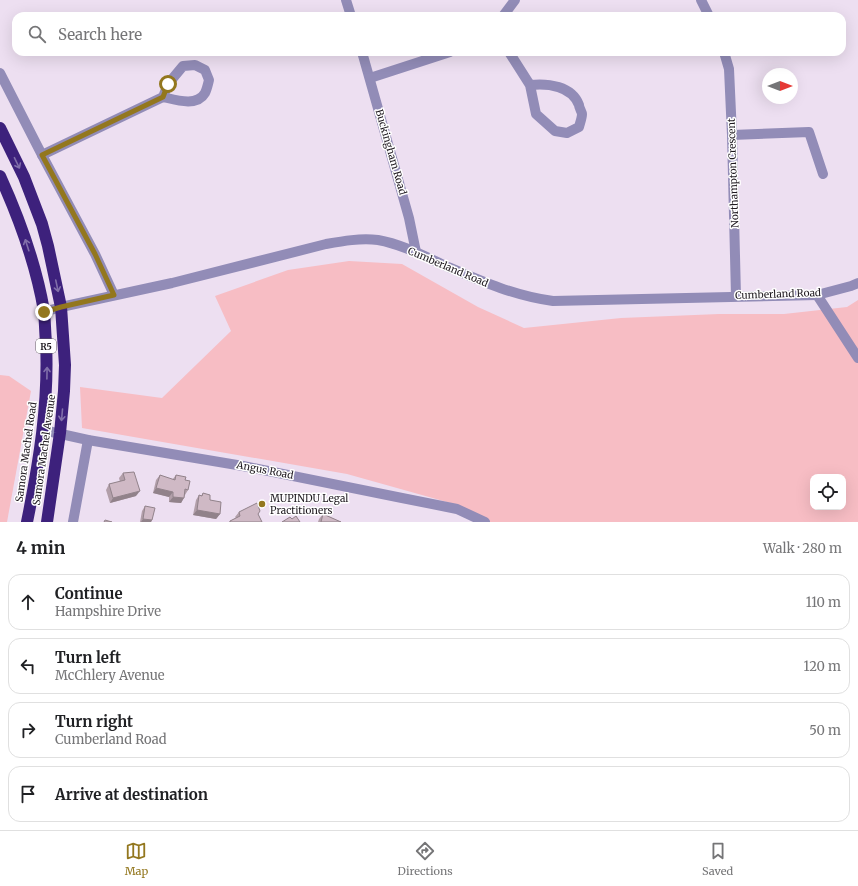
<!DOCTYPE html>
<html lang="en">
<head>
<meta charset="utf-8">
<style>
	:root { --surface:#fff; --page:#f2f2f2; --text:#202124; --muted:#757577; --line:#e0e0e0; --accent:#93771e }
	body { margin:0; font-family:Merriweather,serif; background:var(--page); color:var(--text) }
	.controls { position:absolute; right:12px; bottom:12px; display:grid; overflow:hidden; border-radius:8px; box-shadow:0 4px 16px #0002 }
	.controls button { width:36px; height:36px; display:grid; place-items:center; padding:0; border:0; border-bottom:1px solid var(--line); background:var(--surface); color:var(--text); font:20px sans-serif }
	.compass { position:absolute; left:762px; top:68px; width:36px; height:36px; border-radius:50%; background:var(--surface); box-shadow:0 4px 16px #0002; rotate:90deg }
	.stop { position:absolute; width:12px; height:12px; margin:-9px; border:3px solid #93771e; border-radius:50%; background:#fff }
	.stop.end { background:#93771e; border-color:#fff; box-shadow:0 1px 4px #0008 }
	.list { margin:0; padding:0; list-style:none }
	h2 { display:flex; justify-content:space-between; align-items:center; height:52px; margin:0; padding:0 16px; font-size:17px }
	h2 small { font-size:13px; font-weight:400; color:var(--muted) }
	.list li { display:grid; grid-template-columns:26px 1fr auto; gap:12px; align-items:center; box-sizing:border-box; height:56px; margin:0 8px 8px; padding:0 8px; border:1px solid var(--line); border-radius:12px }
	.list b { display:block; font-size:15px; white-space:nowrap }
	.list p { margin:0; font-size:13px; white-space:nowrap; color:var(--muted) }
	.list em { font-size:13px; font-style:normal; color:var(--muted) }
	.icon { flex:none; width:22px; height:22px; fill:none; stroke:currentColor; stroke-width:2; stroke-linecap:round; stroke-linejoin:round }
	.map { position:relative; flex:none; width:858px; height:522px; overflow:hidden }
	.search { position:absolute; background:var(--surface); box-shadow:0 4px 16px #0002; left:12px; right:12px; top:12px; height:44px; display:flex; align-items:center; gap:10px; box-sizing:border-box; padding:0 14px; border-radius:12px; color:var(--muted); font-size:15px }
	.sheet { height:308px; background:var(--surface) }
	nav { display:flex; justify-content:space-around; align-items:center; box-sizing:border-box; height:56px; border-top:1px solid var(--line); background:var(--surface); font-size:11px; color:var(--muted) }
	nav a { display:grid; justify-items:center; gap:2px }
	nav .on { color:var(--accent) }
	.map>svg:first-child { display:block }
	.green { fill:#f7bdc4; fill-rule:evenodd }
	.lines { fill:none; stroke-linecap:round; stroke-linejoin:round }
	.minor { stroke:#928cb7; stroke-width:10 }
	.highway { stroke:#3d217c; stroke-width:12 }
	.wall { fill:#b29fa9 }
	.shaded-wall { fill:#91828a }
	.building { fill:#cfb9c5; stroke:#91828a }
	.oneway { stroke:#816faa }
	.route { stroke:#93771e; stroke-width:5 }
	.poi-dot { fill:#93771e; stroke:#fff; stroke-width:1.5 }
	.labels { text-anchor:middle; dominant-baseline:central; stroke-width:3; stroke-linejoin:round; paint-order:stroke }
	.shield { fill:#fff; stroke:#625e62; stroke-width:1 }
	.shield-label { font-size:9px; font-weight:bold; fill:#1e191f }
	.street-label { font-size:10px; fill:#1e191f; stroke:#fff }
	.poi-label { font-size:10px; fill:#1e191f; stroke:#fff; text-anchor:start }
</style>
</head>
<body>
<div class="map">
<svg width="858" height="522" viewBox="0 0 858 522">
	<rect width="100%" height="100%" fill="#eddff1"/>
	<g class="green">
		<path d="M349,261L402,264L478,307L524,328L621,318L719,314H784L847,307L858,300V522H489L454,504L347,474L82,428L80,387L162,398L231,331L215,296L288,270ZM813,477H843V507H813Z"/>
		<polygon points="0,375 9,376 31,391 7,522 0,522"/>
	</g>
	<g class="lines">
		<g class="minor">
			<polyline points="346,0 351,16"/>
			<polyline points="701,0 709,16"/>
			<polyline points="503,16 515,0"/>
			<polyline points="362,52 409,218 416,252"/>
			<path d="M509,52L530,85L536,114L555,131L567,133L579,127C580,123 582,118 582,114C582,112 579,108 579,105C572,86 548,83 530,85"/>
			<polyline points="724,52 729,69 732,135 736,296"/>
			<polyline points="0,73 42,155 95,254 114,295"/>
			<polyline points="370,78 450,52"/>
			<polyline points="732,135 809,132 823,174"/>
			<path d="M42,155L163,97L168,84L183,66L195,65L205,70L209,80C208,84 207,89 205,93C197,107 176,100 163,97"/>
			<polyline points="817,295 858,358"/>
			<path d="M44,312L61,307L172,283L326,244C343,241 360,238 378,240C401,244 424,256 446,266C481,281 515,296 553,301L817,295L851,286L858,283"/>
			<polyline points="43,430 88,440 243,466 402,498 457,509 485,522"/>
			<polyline points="73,522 88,440"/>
		</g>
		<g class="highway">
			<polyline points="0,128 24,177 42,224 48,246 61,307 65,365 64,391 60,433 47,522"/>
			<path d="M0,176C20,220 36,264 44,311C45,321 45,332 46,342C49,403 39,463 27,522"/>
		</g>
	</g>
	<g class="wall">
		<polygon points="123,473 136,496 110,503 106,490 109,484 120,482 119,478"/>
		<polygon points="160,475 172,480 176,475 185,480 188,490 185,495 181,503 169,502 169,497 153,493 156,480"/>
		<polygon points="203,493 210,500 220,514 216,519 193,515 196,500 199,495 201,496"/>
		<polygon points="145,506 152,520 151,522 140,522 142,511"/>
		<polygon points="239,512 258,514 262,522 229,522 230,521 236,518 235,517"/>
		<polygon points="323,514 341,522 318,522 319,519"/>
	</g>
	<g class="shaded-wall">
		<polygon points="156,488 173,492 169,497 153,493"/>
		<polygon points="140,491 136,496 110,503 113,498"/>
		<polygon points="173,497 184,498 181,503 169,502"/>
		<polygon points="197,510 220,514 216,519 193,515"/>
		<polygon points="143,519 152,520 151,522 141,522"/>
	</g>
	<g class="building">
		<polygon points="134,472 140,491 113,498 109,484 125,480 123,473"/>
		<polygon points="160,475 175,480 176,475 186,477 185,480 190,481 188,490 185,489 184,498 173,497 173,492 156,488"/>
		<polygon points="203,493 210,495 210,500 221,502 220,514 197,510 199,495 202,496"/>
		<polygon points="257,503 260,511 258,514 262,522 230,522 230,521 240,516 239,512"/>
		<polygon points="145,506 155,508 152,520 143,519"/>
		<polygon points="323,514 341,522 321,522"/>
		<polygon points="296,516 300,522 282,522 290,517 292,519"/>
		<polygon points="105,520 112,522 104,522"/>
	</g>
	<defs><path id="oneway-shaft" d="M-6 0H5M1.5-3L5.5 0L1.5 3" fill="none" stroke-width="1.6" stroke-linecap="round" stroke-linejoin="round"/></defs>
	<g class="oneway">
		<use href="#oneway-shaft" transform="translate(17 163) rotate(64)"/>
		<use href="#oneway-shaft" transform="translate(27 245) rotate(-108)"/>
		<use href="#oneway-shaft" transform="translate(57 286) rotate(78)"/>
		<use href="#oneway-shaft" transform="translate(47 373) rotate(-89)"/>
		<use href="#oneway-shaft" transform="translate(62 415) rotate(95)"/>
	</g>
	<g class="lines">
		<polyline class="route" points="44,312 61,307 114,295 95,254 42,155 163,97 168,84"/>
	</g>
	<circle class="poi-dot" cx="262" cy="504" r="4"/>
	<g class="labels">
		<rect class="shield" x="36" y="339" width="20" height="14" rx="3"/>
		<g class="shield-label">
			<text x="46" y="346">R5</text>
		</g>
		<g class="street-label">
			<text transform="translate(391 152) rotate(74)">Buckingham Road</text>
			<text transform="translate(733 173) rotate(-92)">Northampton Crescent</text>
			<text transform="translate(448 267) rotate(23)">Cumberland Road</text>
			<text transform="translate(778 294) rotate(-2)">Cumberland Road</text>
			<text transform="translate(44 450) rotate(-82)">Samora Machel Avenue</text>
			<text transform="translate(26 452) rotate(-82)">Samora Machel Road</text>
			<text transform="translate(265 470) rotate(11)">Angus Road</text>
		</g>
		<g class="poi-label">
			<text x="270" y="498">MUPINDU Legal<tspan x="270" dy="12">Practitioners</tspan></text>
		</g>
	</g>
</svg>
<div class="controls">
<button><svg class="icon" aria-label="locate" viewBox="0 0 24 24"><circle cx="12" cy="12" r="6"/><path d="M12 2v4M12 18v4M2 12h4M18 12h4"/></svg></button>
</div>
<svg class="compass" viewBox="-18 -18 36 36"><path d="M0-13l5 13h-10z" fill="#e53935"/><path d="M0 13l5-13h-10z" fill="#757577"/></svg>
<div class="stop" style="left:168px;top:84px"></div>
<div class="stop end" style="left:44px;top:312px"></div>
<div class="search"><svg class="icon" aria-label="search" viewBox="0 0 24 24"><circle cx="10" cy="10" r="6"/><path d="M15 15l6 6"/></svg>Search here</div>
</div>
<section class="sheet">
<h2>4 min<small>Walk · 280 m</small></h2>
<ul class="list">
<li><svg class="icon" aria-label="ahead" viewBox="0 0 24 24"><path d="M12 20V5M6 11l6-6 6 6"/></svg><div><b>Continue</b><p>Hampshire Drive</p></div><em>110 m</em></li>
<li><svg class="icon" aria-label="left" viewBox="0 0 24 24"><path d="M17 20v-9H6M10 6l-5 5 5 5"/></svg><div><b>Turn left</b><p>McChlery Avenue</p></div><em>120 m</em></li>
<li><svg class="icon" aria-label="right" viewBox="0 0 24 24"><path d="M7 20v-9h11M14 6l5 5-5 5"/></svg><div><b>Turn right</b><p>Cumberland Road</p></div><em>50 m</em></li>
<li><svg class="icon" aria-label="arrive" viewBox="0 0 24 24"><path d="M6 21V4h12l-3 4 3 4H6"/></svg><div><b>Arrive at destination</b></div></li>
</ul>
</section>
<nav>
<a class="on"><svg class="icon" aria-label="map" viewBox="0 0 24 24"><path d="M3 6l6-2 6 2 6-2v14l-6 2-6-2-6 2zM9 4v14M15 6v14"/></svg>Map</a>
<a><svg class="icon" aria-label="directions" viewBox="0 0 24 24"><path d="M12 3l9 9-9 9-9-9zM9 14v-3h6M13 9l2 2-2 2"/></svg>Directions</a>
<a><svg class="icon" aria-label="saved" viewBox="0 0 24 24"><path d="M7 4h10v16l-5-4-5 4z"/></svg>Saved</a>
</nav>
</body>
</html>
